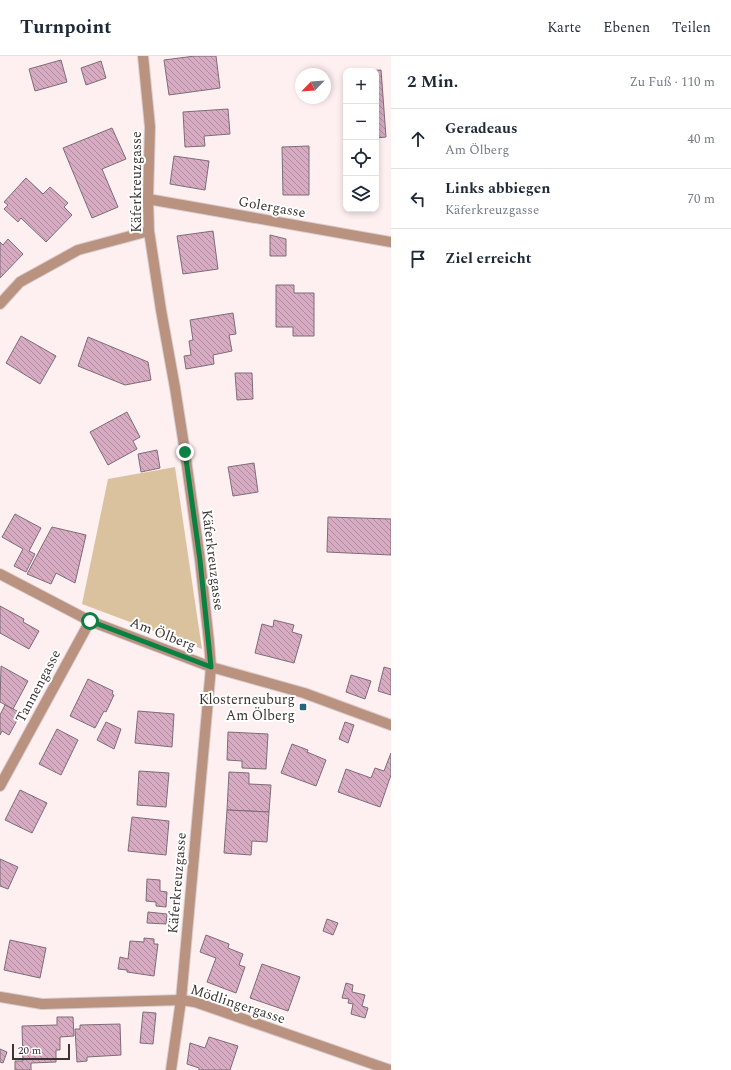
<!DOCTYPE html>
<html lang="de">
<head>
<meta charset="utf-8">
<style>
	:root { --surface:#fff; --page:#f6f6f7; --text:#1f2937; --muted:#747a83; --line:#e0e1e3 }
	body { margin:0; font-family:Spectral,serif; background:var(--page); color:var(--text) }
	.controls { position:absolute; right:12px; top:12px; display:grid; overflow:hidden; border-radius:8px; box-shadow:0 2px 6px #0003 }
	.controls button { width:36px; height:36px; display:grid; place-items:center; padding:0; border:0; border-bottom:1px solid var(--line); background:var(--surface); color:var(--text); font:20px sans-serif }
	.compass { position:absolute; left:295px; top:12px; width:36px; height:36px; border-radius:50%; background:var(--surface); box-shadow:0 2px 6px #0003; rotate:245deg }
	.scale { position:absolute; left:12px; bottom:10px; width:58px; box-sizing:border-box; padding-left:4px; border:2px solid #3c3333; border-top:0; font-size:11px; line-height:14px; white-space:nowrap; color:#3c3333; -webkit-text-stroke:3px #fff; paint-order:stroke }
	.stop { position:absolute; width:12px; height:12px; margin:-9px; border:3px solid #0b8043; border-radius:50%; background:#fff }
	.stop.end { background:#0b8043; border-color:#fff; box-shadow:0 1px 4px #0008 }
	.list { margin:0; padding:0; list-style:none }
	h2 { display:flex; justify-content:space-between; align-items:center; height:52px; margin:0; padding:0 16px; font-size:17px }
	h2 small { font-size:13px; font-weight:400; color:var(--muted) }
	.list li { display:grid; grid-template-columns:26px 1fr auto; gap:12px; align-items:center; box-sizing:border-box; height:60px; padding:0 16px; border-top:1px solid var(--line) }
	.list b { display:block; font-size:15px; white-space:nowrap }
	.list p { margin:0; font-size:13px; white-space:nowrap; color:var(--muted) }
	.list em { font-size:13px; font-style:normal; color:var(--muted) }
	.icon { flex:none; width:22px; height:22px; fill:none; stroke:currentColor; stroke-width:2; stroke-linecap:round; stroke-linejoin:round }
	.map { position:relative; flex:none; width:391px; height:1014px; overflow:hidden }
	header { display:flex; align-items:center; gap:24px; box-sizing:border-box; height:56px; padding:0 20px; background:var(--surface); border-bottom:1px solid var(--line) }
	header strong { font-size:19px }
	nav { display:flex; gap:22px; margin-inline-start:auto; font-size:14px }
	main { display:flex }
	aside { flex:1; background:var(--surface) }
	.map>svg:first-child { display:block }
	.grass { fill:#dbc29f }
	.building { fill:url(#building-back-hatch); stroke:#7f6c76 }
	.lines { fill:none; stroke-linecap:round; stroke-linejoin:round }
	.minor-casing { stroke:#dbcdce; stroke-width:12 }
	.minor { stroke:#b99280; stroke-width:10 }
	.route { stroke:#0b8043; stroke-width:5 }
	.poi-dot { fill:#26657b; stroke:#fff; stroke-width:1.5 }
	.labels { text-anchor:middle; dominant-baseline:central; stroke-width:4; stroke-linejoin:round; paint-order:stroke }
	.street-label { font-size:14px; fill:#3c3333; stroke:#fff }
	.poi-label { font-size:14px; fill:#3c3333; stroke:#fff; text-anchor:end }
</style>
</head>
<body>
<header>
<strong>Turnpoint</strong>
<nav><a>Karte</a><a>Ebenen</a><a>Teilen</a></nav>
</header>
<main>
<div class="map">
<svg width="391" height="1014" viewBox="0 0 391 1014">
	<defs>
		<pattern id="building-back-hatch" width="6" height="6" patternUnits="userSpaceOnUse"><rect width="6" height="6" fill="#d7abc2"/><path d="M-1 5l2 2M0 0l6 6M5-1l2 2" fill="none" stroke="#b08c9e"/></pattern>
	</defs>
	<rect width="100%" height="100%" fill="#feeff0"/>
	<polygon class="grass" points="175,411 202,593 82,548 108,423"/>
	<g class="building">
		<polygon points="195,0 216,0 220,32 169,39 164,4"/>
		<polygon points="61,4 67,26 35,35 29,13"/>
		<polygon points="101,5 106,22 86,29 81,12"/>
		<polygon points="381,14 386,81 376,82 376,15 366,15"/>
		<polygon points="228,53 230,78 204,80 205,90 185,91 183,56"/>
		<polygon points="112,72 126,103 102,113 118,151 92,162 63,92"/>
		<polygon points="309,90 309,139 283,139 282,91"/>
		<polygon points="174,100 209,105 205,134 170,128"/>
		<polygon points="26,122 43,138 50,131 68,147 64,151 72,159 46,186 21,162 18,166 4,153 8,149 4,146"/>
		<polygon points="213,175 218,213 183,218 177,180"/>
		<polygon points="270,179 286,183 286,200 270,200"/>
		<polygon points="8,183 23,198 0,222 0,186 3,189"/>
		<polygon points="276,229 294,229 294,237 314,237 314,280 293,280 293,271 276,271"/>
		<polygon points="233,257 236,278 229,279 232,295 213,299 214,308 186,313 184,300 191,299 189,285 193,284 190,264"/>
		<polygon points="21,280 56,300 40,328 6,307"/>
		<polygon points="88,281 148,306 151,324 125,329 78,310"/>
		<polygon points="235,317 252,317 253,343 237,344"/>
		<polygon points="127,356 140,381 133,385 137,393 108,409 90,376"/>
		<polygon points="157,394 160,412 141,416 138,398"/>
		<polygon points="254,407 258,436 233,440 228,411"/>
		<polygon points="15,458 41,472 29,495 35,498 26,516 14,510 23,493 2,481"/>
		<polygon points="328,461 391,463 391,499 327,496"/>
		<polygon points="52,471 86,479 75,527 56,517 51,528 27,518"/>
		<polygon points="0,550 24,563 23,566 39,575 29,593 0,577"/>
		<polygon points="274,564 294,569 292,576 302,579 294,607 255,597 262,568 273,571"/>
		<polygon points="1,610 28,625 13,653 0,646"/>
		<polygon points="384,611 391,613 391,639 378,635"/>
		<polygon points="351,619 371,625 365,643 346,636"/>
		<polygon points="88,623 113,635 112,638 114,639 106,656 104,655 95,672 70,660"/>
		<polygon points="5,649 21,657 9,679 2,675 0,679 0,659"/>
		<polygon points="138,655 174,658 172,691 135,687"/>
		<polygon points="106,666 121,673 114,693 97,684"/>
		<polygon points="345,666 354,669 348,687 339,683"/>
		<polygon points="57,673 78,684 61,719 39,708"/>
		<polygon points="228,676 268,678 266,713 242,712 242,705 227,704"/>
		<polygon points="292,688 308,694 307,696 326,704 316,730 281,717"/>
		<polygon points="391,697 391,719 380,751 338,736 346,713 371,722 375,712 384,715"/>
		<polygon points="139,715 169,717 166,751 137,749"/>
		<polygon points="229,716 249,717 249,728 271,729 269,756 227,754"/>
		<polygon points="20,734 47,747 32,777 5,764"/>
		<polygon points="227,754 269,756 267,786 252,785 251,799 224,797"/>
		<polygon points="132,761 169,765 166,799 128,795"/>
		<polygon points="0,803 18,811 8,833 0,830"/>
		<polygon points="147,823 160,824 160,835 167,836 166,851 156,850 156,846 146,845"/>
		<polygon points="148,856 167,858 166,868 147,867"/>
		<polygon points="327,863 338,867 333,879 323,875"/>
		<polygon points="206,879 229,888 228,892 243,898 239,909 245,911 236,937 207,926 216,902 200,896"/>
		<polygon points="144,882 154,883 154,888 158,888 154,920 127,916 127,914 118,913 120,901 128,903 130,885 144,886"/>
		<polygon points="10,884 46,892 40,922 4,914"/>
		<polygon points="262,908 300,921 288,955 250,942"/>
		<polygon points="346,927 353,929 352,936 365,939 362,950 368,952 365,962 351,958 353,948 348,947 349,943 342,942"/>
		<polygon points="143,956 156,957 153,988 140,987"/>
		<polygon points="57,961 73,961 74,980 60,981 60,994 56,994 56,1006 31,1007 31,1014 15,1014 15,1005 23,1005 22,970 57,969"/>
		<polygon points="120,968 121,999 87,1001 87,1005 77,1006 75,973 80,973 80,969"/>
		<polygon points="209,981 238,990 230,1014 199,1014 199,1012 187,1008 190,987 205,992"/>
		<polygon points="0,993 7,996 3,1007 0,1006"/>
	</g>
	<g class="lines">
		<g class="minor-casing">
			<g id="minor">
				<polyline points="143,0 150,71 148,143 149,175 161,254 175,332 185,396 200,504 209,586 211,611 181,944 171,1014"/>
				<polyline points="148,143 391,186"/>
				<polyline points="0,248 20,226 78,194 149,175"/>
				<polyline points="0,518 90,565 211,611 304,637 391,669"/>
				<polyline points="0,730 90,565"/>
				<polyline points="0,941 42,948 181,944 195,946 390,1014"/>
			</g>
		</g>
		<use href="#minor" class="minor"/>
	</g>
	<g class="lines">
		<polyline class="route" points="90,565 211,611 200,504 185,396"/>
	</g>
	<rect class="poi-dot" x="299" y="647" width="8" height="8" rx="2"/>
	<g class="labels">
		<g class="street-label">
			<text transform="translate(136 126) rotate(-90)">Käferkreuzgasse</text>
			<text transform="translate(272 151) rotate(10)">Golergasse</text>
			<text transform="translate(213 504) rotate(83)">Käferkreuzgasse</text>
			<text transform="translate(163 578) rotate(21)">Am Ölberg</text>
			<text transform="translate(38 630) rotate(-62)">Tannengasse</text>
			<text transform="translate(177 827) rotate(-85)">Käferkreuzgasse</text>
			<text transform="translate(238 948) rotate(18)">Mödlingergasse</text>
		</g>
		<g class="poi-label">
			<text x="295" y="643">Klosterneuburg<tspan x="295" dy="16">Am Ölberg</tspan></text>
		</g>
	</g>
</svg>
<div class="controls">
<button>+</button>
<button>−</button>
<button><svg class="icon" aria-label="locate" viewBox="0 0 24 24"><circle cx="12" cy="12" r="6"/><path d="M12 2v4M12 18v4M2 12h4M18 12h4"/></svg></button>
<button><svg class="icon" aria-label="layers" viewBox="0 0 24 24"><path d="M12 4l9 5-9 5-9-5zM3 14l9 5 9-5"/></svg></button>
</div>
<svg class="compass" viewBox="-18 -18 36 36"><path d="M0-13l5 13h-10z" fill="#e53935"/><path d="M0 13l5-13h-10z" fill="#747a83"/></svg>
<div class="scale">20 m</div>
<div class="stop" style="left:90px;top:565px"></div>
<div class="stop end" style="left:185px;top:396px"></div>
</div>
<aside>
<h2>2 Min.<small>Zu Fuß · 110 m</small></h2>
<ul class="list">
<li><svg class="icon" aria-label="ahead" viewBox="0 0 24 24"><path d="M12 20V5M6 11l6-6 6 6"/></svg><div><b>Geradeaus</b><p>Am Ölberg</p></div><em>40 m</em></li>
<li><svg class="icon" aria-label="left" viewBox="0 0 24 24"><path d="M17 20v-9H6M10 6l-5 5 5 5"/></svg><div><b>Links abbiegen</b><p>Käferkreuzgasse</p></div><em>70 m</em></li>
<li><svg class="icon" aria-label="arrive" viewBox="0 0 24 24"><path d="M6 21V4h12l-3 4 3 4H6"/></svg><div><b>Ziel erreicht</b></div></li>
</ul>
</aside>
</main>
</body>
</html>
